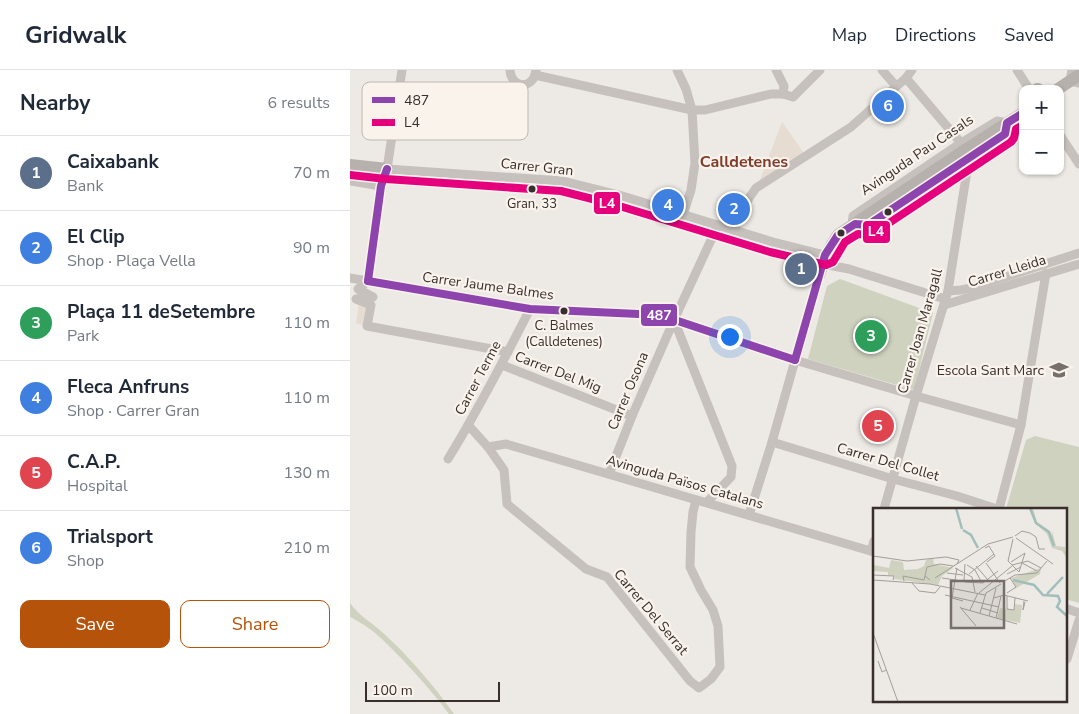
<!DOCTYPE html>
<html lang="en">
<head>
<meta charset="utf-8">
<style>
	:root { --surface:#fff; --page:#f6f6f7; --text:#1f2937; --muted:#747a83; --line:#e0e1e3; --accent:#b45309 }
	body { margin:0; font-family:"Nunito Sans",sans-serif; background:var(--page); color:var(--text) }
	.controls { position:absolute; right:15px; top:15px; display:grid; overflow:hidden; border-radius:10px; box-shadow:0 1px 4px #0004 }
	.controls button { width:45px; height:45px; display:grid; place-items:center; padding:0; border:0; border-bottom:1px solid var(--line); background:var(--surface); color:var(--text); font:25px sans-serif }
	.scale { position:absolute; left:15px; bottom:12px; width:135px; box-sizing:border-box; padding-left:5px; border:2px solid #382e2b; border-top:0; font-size:14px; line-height:18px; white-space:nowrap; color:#382e2b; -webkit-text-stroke:4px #f9f3ec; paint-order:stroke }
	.you { position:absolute; left:379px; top:266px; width:18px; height:18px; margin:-12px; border:4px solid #fff; border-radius:50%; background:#1a73e8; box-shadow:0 0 0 8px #1a73e833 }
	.badge { display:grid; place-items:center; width:32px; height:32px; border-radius:50%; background:var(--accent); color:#fff; font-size:16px; font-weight:700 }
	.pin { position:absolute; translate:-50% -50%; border:2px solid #fff; box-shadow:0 1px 5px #0006 }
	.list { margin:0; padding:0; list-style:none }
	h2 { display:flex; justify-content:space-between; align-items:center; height:65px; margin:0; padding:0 20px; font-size:21px }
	h2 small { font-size:16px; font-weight:400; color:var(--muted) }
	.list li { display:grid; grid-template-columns:32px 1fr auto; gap:15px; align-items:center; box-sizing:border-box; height:75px; padding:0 20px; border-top:1px solid var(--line) }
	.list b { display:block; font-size:19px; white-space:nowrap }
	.list p { margin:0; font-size:16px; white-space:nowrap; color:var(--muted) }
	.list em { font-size:16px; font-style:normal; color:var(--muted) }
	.actions { display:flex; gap:10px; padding:15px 20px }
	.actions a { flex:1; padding:11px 0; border:1px solid var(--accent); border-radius:10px; text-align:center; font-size:18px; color:var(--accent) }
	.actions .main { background:var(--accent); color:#fff }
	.map { position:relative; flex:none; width:729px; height:644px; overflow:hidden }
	header { display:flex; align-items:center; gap:30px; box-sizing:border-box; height:70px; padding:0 25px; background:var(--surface); border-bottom:1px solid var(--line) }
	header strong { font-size:24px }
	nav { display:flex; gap:28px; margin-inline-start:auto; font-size:18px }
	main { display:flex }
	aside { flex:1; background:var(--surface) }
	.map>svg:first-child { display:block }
	.green { fill:#cfd2bf }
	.plaza { fill:#e6dcd2 }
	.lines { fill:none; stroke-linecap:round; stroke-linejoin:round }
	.street { stroke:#c7c1bd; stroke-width:9 }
	.secondary { stroke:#b7b1ad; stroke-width:12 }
	.bus-1-casing { stroke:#f9f3ec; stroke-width:11 }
	.bus-2-casing { stroke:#f9f3ec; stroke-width:11 }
	.bus-1 { stroke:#8e44ad; stroke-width:8 }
	.bus-2 { stroke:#e5007d; stroke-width:8 }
	.bus-dot { fill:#382e2b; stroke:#f9f3ec; stroke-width:2 }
	.labels { text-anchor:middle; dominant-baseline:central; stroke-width:4.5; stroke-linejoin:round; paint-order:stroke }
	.bus-label { font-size:13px; fill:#382e2b; stroke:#f9f3ec }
	.street-label { font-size:14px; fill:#382e2b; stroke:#f9f3ec }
	.poi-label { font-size:14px; fill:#382e2b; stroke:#f9f3ec; text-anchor:end }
	.quarter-label { font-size:16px; font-weight:bold; fill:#803b2a; stroke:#f9f3ec }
	.inset-river { fill:none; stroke:#a1bebd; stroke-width:2.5 }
	.inset-road { fill:none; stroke:#a59e9a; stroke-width:1 }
	.view { fill:#776f6c; fill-opacity:0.15; stroke:#776f6c; stroke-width:2.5 }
	.inset-edge { fill:none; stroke:#382e2b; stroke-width:2.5 }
	.key { fill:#f9f3ec; stroke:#bfb8b2; stroke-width:1 }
	.key-label { font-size:14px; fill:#382e2b }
	.line-badge { stroke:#f9f3ec; stroke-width:2 }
	.badge-label { font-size:14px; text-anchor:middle; font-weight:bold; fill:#fff }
</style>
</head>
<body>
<header>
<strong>Gridwalk</strong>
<nav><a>Map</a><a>Directions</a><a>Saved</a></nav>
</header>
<main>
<aside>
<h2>Nearby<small>6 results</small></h2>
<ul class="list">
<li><span class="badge" style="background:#5c6f8a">1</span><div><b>Caixabank</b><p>Bank</p></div><em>70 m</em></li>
<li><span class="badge" style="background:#3f7fe0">2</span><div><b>El Clip</b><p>Shop · Plaça Vella</p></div><em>90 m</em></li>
<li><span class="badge" style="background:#2e9e5b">3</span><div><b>Plaça 11 deSetembre</b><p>Park</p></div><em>110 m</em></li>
<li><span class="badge" style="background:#3f7fe0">4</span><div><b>Fleca Anfruns</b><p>Shop · Carrer Gran</p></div><em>110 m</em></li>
<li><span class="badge" style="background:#e0444e">5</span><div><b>C.A.P.</b><p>Hospital</p></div><em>130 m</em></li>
<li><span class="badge" style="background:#3f7fe0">6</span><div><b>Trialsport</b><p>Shop</p></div><em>210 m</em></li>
</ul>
<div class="actions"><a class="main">Save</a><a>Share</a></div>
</aside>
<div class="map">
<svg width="729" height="644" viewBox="0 0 729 644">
	<rect width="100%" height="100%" fill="#ede9e4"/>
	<g class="green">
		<polygon points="490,209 583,243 564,320 458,289 477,216"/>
		<polygon points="685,366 729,377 729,533 715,529 715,439 656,439 676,370"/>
		<path d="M0,533C9,546 21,552 32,562C38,567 43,573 49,578C69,599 87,620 104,644H99C84,624 68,606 51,588C33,570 24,559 0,547Z"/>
	</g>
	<g class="plaza">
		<polygon points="432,52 456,86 407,118"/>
		<polygon points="9,235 16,236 13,255 6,253"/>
	</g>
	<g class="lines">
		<g class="street">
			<path d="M160,0C161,19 184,20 186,0"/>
			<polyline points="327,0 336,19 342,40 345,93 341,120 333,145"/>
			<polyline points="426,0 434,16 433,24"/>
			<polyline points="532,0 546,16"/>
			<polyline points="667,0 679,19"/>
			<polyline points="722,0 720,11 729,13"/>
			<polyline points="185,5 342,40 355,40 421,24 433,24 443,27 470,0"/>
			<polyline points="556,8 611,73"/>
			<polyline points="710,65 729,94"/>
			<polyline points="37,99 213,111 269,125 423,172 475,185"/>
			<polyline points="0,111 31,116"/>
			<polyline points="502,155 503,146 611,73 647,51 657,53 655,64 518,155 505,154"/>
			<polyline points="383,160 399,128 406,118 501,57 556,8 562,0"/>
			<polyline points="473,194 499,199 595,229"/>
			<polyline points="0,208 180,239 310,245 445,290 566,326 671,355"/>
			<polyline points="18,211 8,219 23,227 6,229 21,235 17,256 158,282"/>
			<polyline points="18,211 31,116 37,99 52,0"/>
			<polyline points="598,221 611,220 621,218 729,183"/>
			<polyline points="594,235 729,194"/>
			<polyline points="324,250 382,396 381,407 357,432"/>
			<polyline points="152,295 282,346"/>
			<polyline points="119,356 138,377 154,400 157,434 236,499 257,507 340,611 349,618 361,609 370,597 368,556 363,540 351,520 340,497 341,462 343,442 346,430"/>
			<polyline points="422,372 543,409 607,426 647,439"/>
			<polyline points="138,377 156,374 524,482"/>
			<path d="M98,389C128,340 154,290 180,239"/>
			<polyline points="259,404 282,346 324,250 368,155"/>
			<polyline points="534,439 566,326 598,221 619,88"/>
			<polyline points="649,439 671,355 696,203"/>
			<polyline points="399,445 422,372 469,205"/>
			<polyline points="521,481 524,471"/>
			<polyline points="715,538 729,543"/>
			<polyline points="717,589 729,550"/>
		</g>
		<g class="secondary">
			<polyline points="687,19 688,19"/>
			<polyline points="708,19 729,5"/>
			<polyline points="0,95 37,99"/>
			<path d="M469,205C474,190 478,179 488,165L615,80L673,43"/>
		</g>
		<g class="bus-1-casing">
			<g id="bus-1">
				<polyline points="18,211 180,239 310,245 445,290"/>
				<polyline points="18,211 31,116 37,99"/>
				<polyline points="445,290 475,185 488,165 505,154 518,155 655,64 657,53 673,43"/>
			</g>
		</g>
		<g class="bus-2-casing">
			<polyline id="bus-2" points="0,105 36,109 211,121 266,135 420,182 476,195 483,192 495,172 508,164 518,165 524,163 661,72 664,68 666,59 673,55"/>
		</g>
		<use href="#bus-1" class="bus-1"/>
		<use href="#bus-2" class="bus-2"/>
	</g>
	<defs>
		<g id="school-bare" transform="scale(1.5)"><path d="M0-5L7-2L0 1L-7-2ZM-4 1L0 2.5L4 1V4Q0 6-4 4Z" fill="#776f6c" stroke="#f9f3ec" stroke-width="2.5" paint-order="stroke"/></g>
	</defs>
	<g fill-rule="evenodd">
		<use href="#school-bare" x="709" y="300"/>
	</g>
	<g class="bus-dot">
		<circle cx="182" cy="119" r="4.5"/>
		<circle cx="538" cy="142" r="4.5"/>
		<circle cx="491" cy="163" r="4.5"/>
		<circle cx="214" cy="241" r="4.5"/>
	</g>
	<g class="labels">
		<g class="bus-label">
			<text x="182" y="134">Gran, 33</text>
			<text x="214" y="256">C. Balmes<tspan x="214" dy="16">(Calldetenes)</tspan></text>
		</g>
		<g class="street-label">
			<text transform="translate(567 85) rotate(-34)">Avinguda Pau Casals</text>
			<text transform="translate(187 97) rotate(6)">Carrer Gran</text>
			<text transform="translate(657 201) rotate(-17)">Carrer Lleida</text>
			<text transform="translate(138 216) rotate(8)">Carrer Jaume Balmes</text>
			<text transform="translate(570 261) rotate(-74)">Carrer Joan Maragall</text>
			<text transform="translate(208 302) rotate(21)">Carrer Del Mig</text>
			<text transform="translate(128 308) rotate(-62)">Carrer Terme</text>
			<text transform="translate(278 321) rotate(-67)">Carrer Osona</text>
			<text transform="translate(538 392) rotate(16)">Carrer Del Collet</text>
			<text transform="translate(335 412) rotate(16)">Avinguda Països Catalans</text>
			<text transform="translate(301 542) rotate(50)">Carrer Del Serrat</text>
		</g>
		<g class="poi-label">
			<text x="694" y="300">Escola Sant Marc</text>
		</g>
		<g class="quarter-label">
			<text x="394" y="92">Calldetenes</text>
		</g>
	</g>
	<g transform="translate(523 438)">
		<rect width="194" height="194" fill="#ede9e4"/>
		<path d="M157,0H160L164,14L177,23L178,29L179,23L183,38L192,39L194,50L189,43L179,40L174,26L162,15ZM60,50L61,56L80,60L69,68L65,77L21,71L22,68L15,67V64L0,63V57L16,60L18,52L30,54L31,62L45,61L51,58L53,52ZM168,60L167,66L140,82L143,79L138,70ZM142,96L149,97L147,115L124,110L127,100L141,102Z" fill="#cfd2bf"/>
		<path class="inset-river" d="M83,0L89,21M157,0L163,15L176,24L181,38M90,22L98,27L105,40M140,72L161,77L170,87L185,88L187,93L184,99L194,108M174,86L190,69"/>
		<path class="inset-road" d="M142,28L149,23L157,25L163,29L166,41H172M143,30L180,56M140,31L135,53L146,64M112,40L116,38L122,48L114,54M0,48L34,53L73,49L86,52L84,56M138,54L152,45M113,55L127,75M149,55L164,63M94,57L102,62L109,75M139,57L155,53L168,60M103,58L115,72M82,60L99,69L102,84M84,60L79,90L90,93M146,64L152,45M74,65L90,67M96,66L121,46M134,66L148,59M0,67L21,68L20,72M62,70L115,36L140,29M69,70L90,73M0,72L57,76L112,87M57,72L52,68L54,59L67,56L80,58M91,72L92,56M31,73L30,68L51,72L52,68M92,74L110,75L125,63M130,74L142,67L164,65L174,53M39,75L46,83L62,85L67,79M106,85L139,58M134,85L143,79L137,70M72,87L126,99M134,88V101L141,102L142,90M121,90L131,87L155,93M151,93L150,102L152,94M87,99L103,118M88,100L144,116M109,100L125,105M97,102L105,85M107,105L113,85L128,76M116,108L123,80M123,110L128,88M0,125L25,194M5,153L9,164L13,162"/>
		<path class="view" d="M78,73H131V120H78Z"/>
		<rect width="194" height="194" class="inset-edge"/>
	</g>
	<rect x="12" y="12" width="166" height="58" rx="8" class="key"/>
	<rect x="22" y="27" width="23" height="6" fill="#8e44ad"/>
	<rect x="22" y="49" width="23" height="7" fill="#e5007d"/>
	<g class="key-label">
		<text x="54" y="35">487</text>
		<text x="54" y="57">L4</text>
	</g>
	<g class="line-badge">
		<rect x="243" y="121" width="28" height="24" rx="5" fill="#e5007d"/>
		<rect x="512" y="150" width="29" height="24" rx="5" fill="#e5007d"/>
		<rect x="290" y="233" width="38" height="24" rx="5" fill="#8e44ad"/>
	</g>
	<g class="badge-label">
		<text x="257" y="138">L4</text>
		<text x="526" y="166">L4</text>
		<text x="309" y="250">487</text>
	</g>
</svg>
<div class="controls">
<button>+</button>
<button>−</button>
</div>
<div class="scale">100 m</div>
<div class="you"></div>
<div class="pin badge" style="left:451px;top:199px;background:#5c6f8a">1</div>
<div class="pin badge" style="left:384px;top:139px;background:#3f7fe0">2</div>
<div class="pin badge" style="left:521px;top:266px;background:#2e9e5b">3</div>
<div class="pin badge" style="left:318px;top:135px;background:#3f7fe0">4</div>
<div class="pin badge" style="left:528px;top:356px;background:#e0444e">5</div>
<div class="pin badge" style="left:538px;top:36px;background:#3f7fe0">6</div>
</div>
</main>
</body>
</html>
